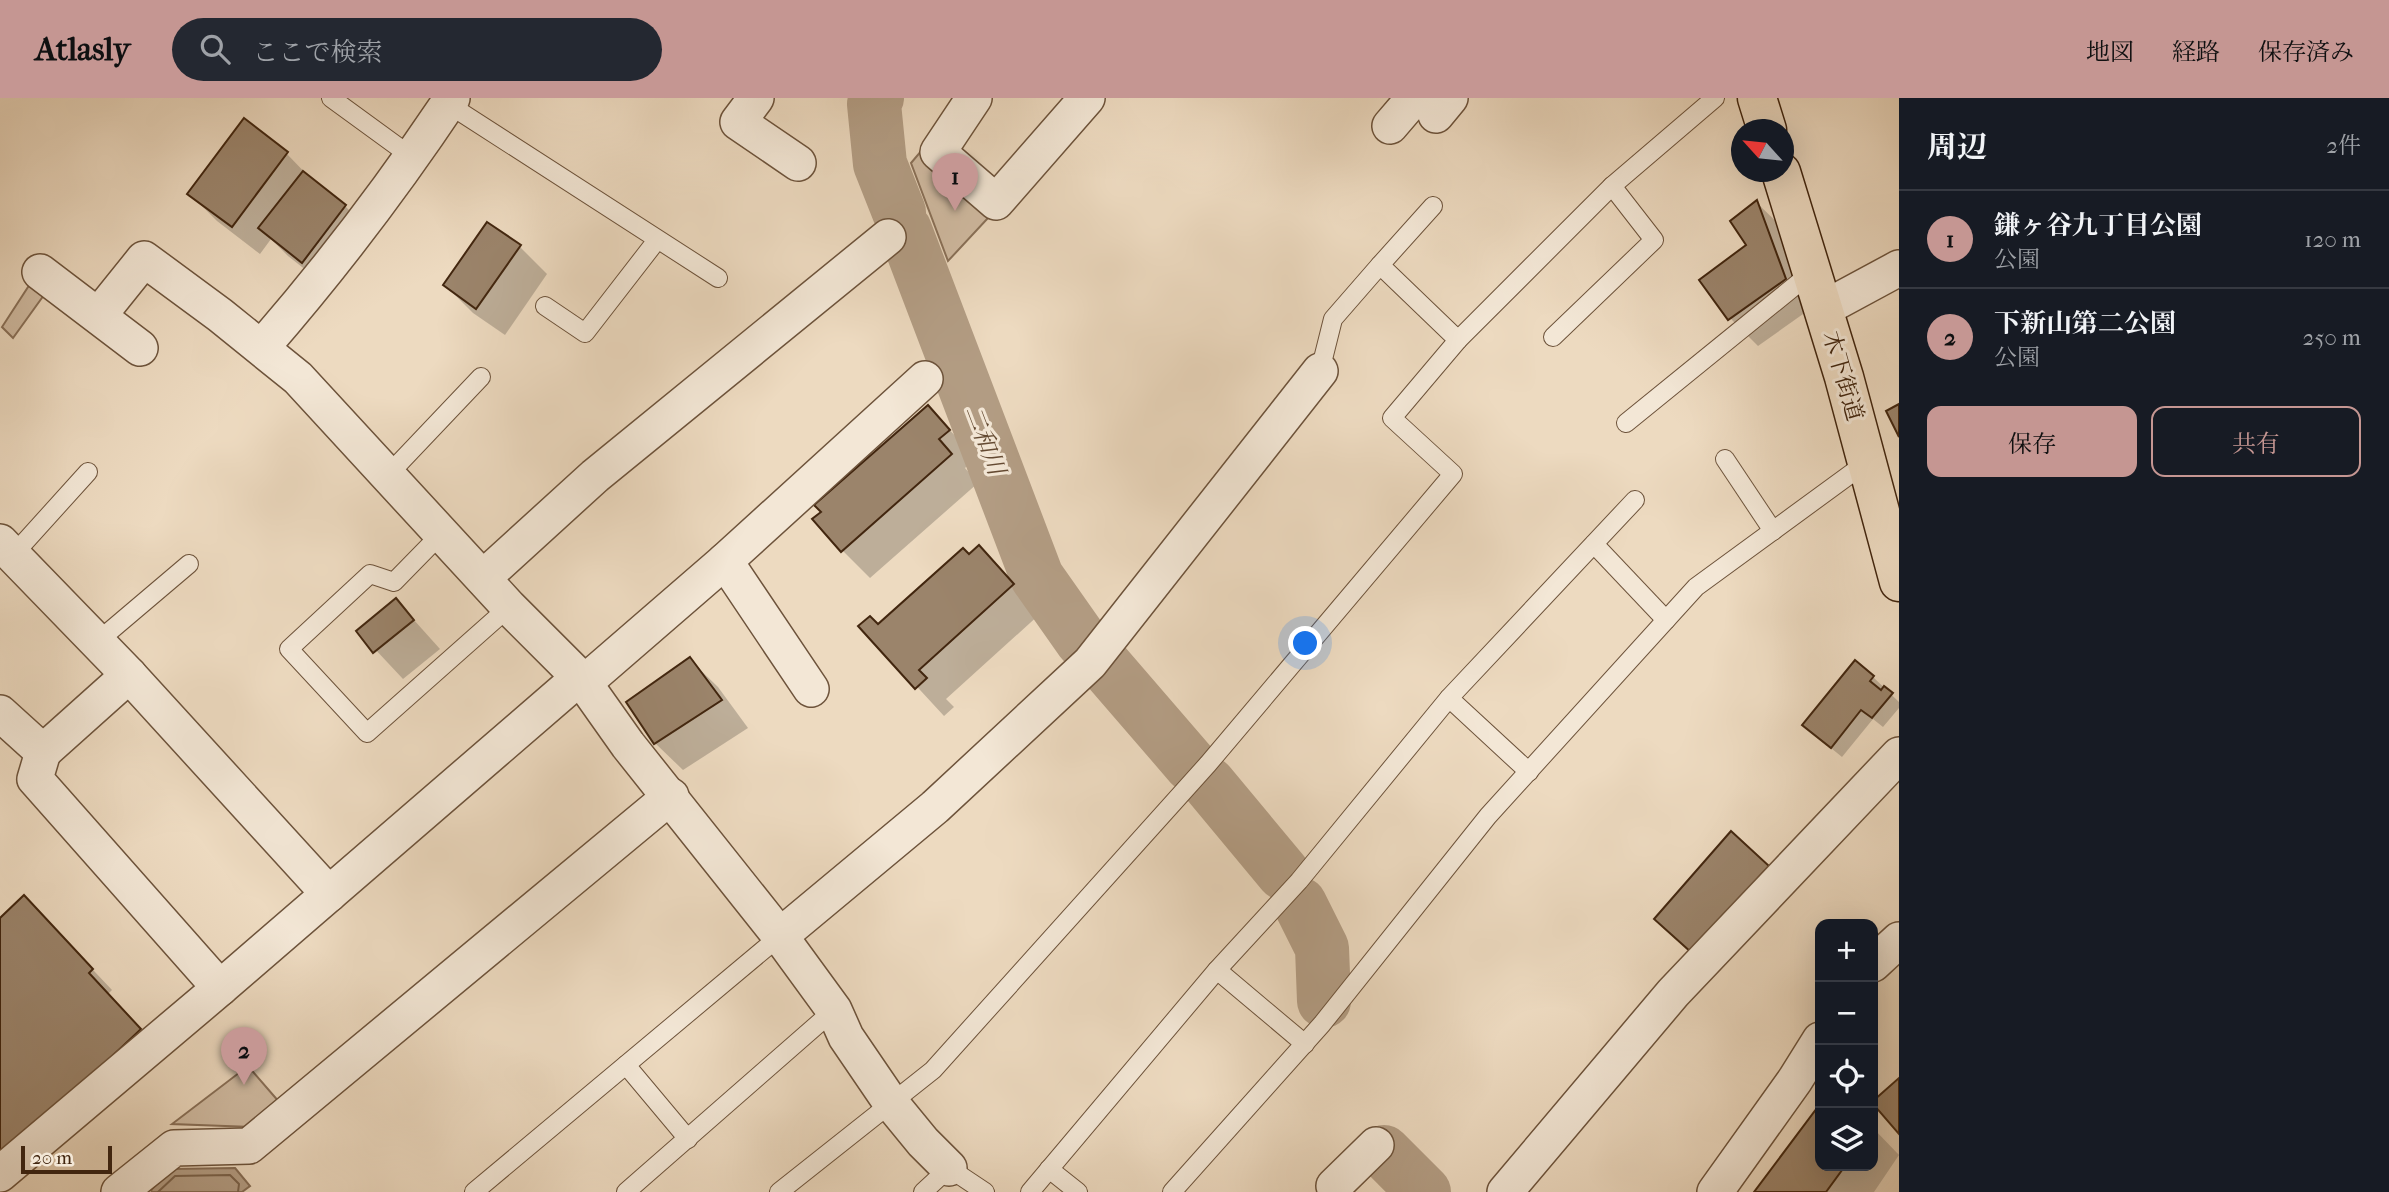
<!DOCTYPE html>
<html lang="ja">
<head>
<meta charset="utf-8">
<style>
	:root { --surface:#171b24; --page:#242831; --text:#f1f3f6; --muted:#9ea1a6; --line:#363941; --accent:#c59692 }
	body { margin:0; font-family:"IM FELL French Canon","Noto Serif JP",serif; background:var(--page); color:var(--text) }
	.controls { position:absolute; right:21px; bottom:21px; display:grid; overflow:hidden; border-radius:14px; box-shadow:0 7px 28px #0002 }
	.controls button { width:63px; height:63px; display:grid; place-items:center; padding:0; border:0; border-bottom:2px solid var(--line); background:var(--surface); color:var(--text); font:35px sans-serif }
	.compass { position:absolute; left:1731px; top:21px; width:63px; height:63px; border-radius:50%; background:var(--surface); box-shadow:0 7px 28px #0002; rotate:297deg }
	.scale { position:absolute; left:21px; bottom:18px; width:91px; box-sizing:border-box; padding-left:7px; border:4px solid #42260f; border-top:0; font-size:19px; line-height:24px; white-space:nowrap; color:#42260f; -webkit-text-stroke:5px #f3e7d6; paint-order:stroke }
	.you { position:absolute; left:1306px; top:546px; width:24px; height:24px; margin:-18px; border:5px solid #fff; border-radius:50%; background:#1a73e8; box-shadow:0 0 0 10px #1a73e833 }
	.badge { display:grid; place-items:center; width:46px; height:46px; border-radius:50%; background:var(--accent); color:#111; font-size:23px; font-weight:700 }
	.pin { position:absolute; translate:-50% -58px; filter:drop-shadow(0 2px 4px #0008) }
	.pin::after { content:''; position:absolute; top:37px; width:24px; height:21px; background:inherit; clip-path:polygon(0 0,100% 0,50% 100%) }
	.list { margin:0; padding:0; list-style:none }
	h2 { display:flex; justify-content:space-between; align-items:center; height:91px; margin:0; padding:0 28px; font-size:30px }
	h2 small { font-size:23px; font-weight:400; color:var(--muted) }
	.list li { display:grid; grid-template-columns:46px 1fr auto; gap:21px; align-items:center; box-sizing:border-box; height:98px; padding:0 28px; border-top:2px solid var(--line) }
	.list b { display:block; font-size:26px; white-space:nowrap }
	.list p { margin:0; font-size:23px; white-space:nowrap; color:var(--muted) }
	.list em { font-size:23px; font-style:normal; color:var(--muted) }
	.actions { display:flex; gap:14px; padding:21px 28px }
	.actions a { flex:1; padding:16px 0; border:2px solid var(--accent); border-radius:14px; text-align:center; font-size:24px; color:var(--accent) }
	.actions .main { background:var(--accent); color:#111 }
	.icon { flex:none; width:38px; height:38px; fill:none; stroke:currentColor; stroke-width:2; stroke-linecap:round; stroke-linejoin:round }
	.map { position:relative; flex:none; width:1899px; height:1094px; overflow:hidden }
	header { display:flex; align-items:center; gap:42px; box-sizing:border-box; height:98px; padding:0 35px; background:var(--accent); color:#111 }
	header strong { font-size:33px }
	nav { display:flex; gap:38px; margin-inline-start:auto; font-size:24px }
	.search { width:490px; height:63px; background:var(--page); display:flex; align-items:center; gap:18px; box-sizing:border-box; padding:0 24px; border-radius:38px; color:var(--muted); font-size:26px }
	main { display:flex }
	aside { flex:1; background:var(--surface) }
	.map>svg:first-child { display:block }
	.green { fill:#d0bba2; stroke:#897058; stroke-width:2 }
	.water { fill:#b39d84; stroke:#866d55; stroke-width:2 }
	.shadow { fill:#0003 }
	.lines { fill:none; stroke-linecap:round; stroke-linejoin:round }
	.shore { stroke:#7a624a; stroke-width:2 }
	.river { stroke:#b39d84; stroke-width:54 }
	.building { fill:#9b846b; stroke:#42260f; stroke-width:2 }
	.lane-casing { stroke:#6d533b; stroke-width:20 }
	.street-casing { stroke:#6d533b; stroke-width:38 }
	.primary-casing { stroke:#42260f; stroke-width:41 }
	.lane { stroke:#f3e7d6; stroke-width:18 }
	.street { stroke:#f3e7d6; stroke-width:35 }
	.primary { stroke:#eddac0; stroke-width:38 }
	.labels { text-anchor:middle; dominant-baseline:central; stroke-width:6; stroke-linejoin:round; paint-order:stroke }
	.street-label { font-size:23px; fill:#42260f; stroke:#f3e7d6 }
	.water-label { font-size:24px; font-style:italic; fill:#644a32; stroke:#f3e7d6 }
</style>
</head>
<body>
<header>
<strong>Atlasly</strong>
<div class="search"><svg class="icon" aria-label="search" viewBox="0 0 24 24"><circle cx="10" cy="10" r="6"/><path d="M15 15l6 6"/></svg>ここで検索</div>
<nav><a>地図</a><a>経路</a><a>保存済み</a></nav>
</header>
<main>
<div class="map">
<svg width="1899" height="1094" viewBox="0 0 1899 1094">
	<rect width="100%" height="100%" fill="#eddac0"/>
	<filter id="stains"><feTurbulence type="fractalNoise" baseFrequency=".00286" numOctaves="4"/><feColorMatrix values="0 0 0 0 .2 0 0 0 0 .09 0 0 0 0 .02 0 0 0 .5 -.17"/></filter>
	<radialGradient id="worn" r=".72"><stop offset=".6" stop-color="#630" stop-opacity="0"/><stop offset="1" stop-color="#630" stop-opacity=".3"/></radialGradient>
	<g class="green">
		<polygon points="922,52 988,120 948,163 911,65"/>
		<polygon points="30,186 44,197 13,240 2,229"/>
		<polygon points="248,968 280,1005 252,1029 172,1026"/>
	</g>
	<polygon class="water" points="235,1070 250,1088 242,1094 152,1094 151,1092 171,1071"/>
	<g class="shadow">
		<polygon points="244,23 287,56 314,84 345,108 373,136 330,191 288,158 271,141 260,156 217,123 190,96"/>
		<polygon points="1757,105 1785,132 1813,209 1758,248 1730,220"/>
		<polygon points="519,148 547,176 505,237 473,215 445,187"/>
		<polygon points="928,309 976,360 965,370 978,385 870,480 842,452"/>
		<polygon points="979,449 1041,515 946,601 954,609 944,618 861,528 879,528"/>
		<polygon points="396,502 440,551 403,581 358,533"/>
		<polygon points="690,562 718,589 748,630 683,672 655,645"/>
		<polygon points="1873,579 1899,604 1899,610 1883,629 1873,621 1842,659 1815,637"/>
		<polygon points="44,820 112,892 108,896 160,952 24,1080 0,1056 0,822"/>
		<polygon points="1820,1009 1820,1068 1873,1068 1873,1030 1899,1057 1874,1094 1756,1094"/>
	</g>
	<g class="lines">
		<polyline class="shore" points="158,1094 175,1078 230,1077 239,1086 238,1094"/>
		<g class="river">
			<polyline points="877,0 874,6 880,66 899,114"/>
			<polyline points="905,132 1037,479 1082,543"/>
			<polyline points="1103,565 1191,667"/>
			<polyline points="1209,686 1283,775"/>
			<polyline points="1300,806 1322,850 1324,903"/>
			<polyline points="1384,1054 1424,1094"/>
		</g>
	</g>
	<g class="building">
		<polygon points="244,20 288,54 232,129 187,96"/>
		<polygon points="303,73 346,107 302,165 258,130"/>
		<polygon points="1757,102 1786,181 1728,222 1699,182 1746,147 1730,123"/>
		<polygon points="487,124 521,147 476,211 443,187"/>
		<polygon points="1899,306 1899,339 1886,313"/>
		<polygon points="928,307 950,332 939,341 952,356 841,454 812,421 821,414 814,407"/>
		<polygon points="979,447 1014,486 919,572 927,580 915,591 858,528 870,518 878,526 963,450 969,456"/>
		<polygon points="396,500 414,522 373,555 356,533"/>
		<polygon points="690,559 722,602 654,646 626,604"/>
		<polygon points="1855,562 1874,578 1870,583 1881,592 1884,588 1893,595 1872,620 1861,612 1831,650 1802,627"/>
		<polygon points="1731,733 1769,768 1692,855 1654,821"/>
		<polygon points="24,797 93,871 89,875 141,931 2,1062 0,1059 0,820"/>
		<polygon points="1899,980 1899,1036 1873,1006 1873,1003"/>
		<polygon points="1820,1006 1820,1068 1845,1068 1826,1094 1754,1094"/>
	</g>
	<g class="lines">
		<g class="lane-casing">
			<g id="lane">
				<polyline points="331,0 412,59"/>
				<polyline points="448,6 718,180"/>
				<polyline points="1380,167 1433,108"/>
				<polyline points="545,208 585,235 657,142"/>
				<polyline points="1553,239 1654,142 1612,88"/>
				<polyline points="1320,273 1333,221 1380,167 1458,242"/>
				<polyline points="1626,325 1812,174"/>
				<polyline points="1725,361 1773,433"/>
				<polyline points="387,378 481,279"/>
				<polyline points="441,436 394,484 370,476 289,551 367,635 509,509"/>
				<polyline points="1594,446 1666,522"/>
				<polyline points="13,457 88,374"/>
				<polyline points="97,544 189,466"/>
				<polyline points="1449,600 1529,674"/>
				<polyline points="1217,872 1305,946"/>
				<polyline points="626,967 688,1041"/>
				<polyline points="1049,1071 1078,1094"/>
				<polyline points="474,1094 780,838"/>
				<polyline points="626,1094 834,912"/>
				<polyline points="779,1094 933,972 1208,666 1453,376 1392,320 1458,242 1612,88 1715,0"/>
				<polyline points="923,1094 949,1070 985,1094"/>
				<polyline points="1030,1094 1217,872 1299,783 1449,600 1635,402"/>
				<polyline points="1172,1094 1322,926 1488,718 1696,489 1867,364"/>
			</g>
		</g>
		<g class="street-casing">
			<g id="street">
				<polyline points="756,0 738,24 798,65"/>
				<polyline points="974,0 938,54 996,104 1087,0"/>
				<polyline points="1436,17 1450,0"/>
				<polyline points="1390,28 1414,0"/>
				<polyline points="40,174 140,250"/>
				<polyline points="1823,211 1899,170"/>
				<polyline points="99,217 144,161 220,217 298,280 509,509 582,582 628,647 780,838 834,912 846,939 891,1005 923,1044 949,1070"/>
				<path d="M262,249C330,171 394,87 452,0"/>
				<polyline points="0,444 129,577 329,796"/>
				<polyline points="725,463 811,591"/>
				<polyline points="483,480 595,378 888,139"/>
				<polyline points="0,615 43,654 35,681 220,890"/>
				<polyline points="43,654 129,577"/>
				<polyline points="780,838 935,709 1090,565 1320,273"/>
				<polyline points="1873,866 1899,842"/>
				<polyline points="0,1076 220,890 572,586 591,579 725,463 925,281"/>
				<polyline points="1334,1088 1376,1047"/>
				<polyline points="119,1094 174,1050 249,1048 671,698"/>
				<polyline points="1505,1094 1673,895 1899,657"/>
				<polyline points="1715,1094 1795,982 1820,942"/>
			</g>
		</g>
		<g class="primary-casing">
			<g id="primary">
				<polyline points="1757,0 1767,32"/>
				<polyline points="1781,74 1844,279 1899,484"/>
			</g>
		</g>
		<use href="#lane" class="lane"/>
		<use href="#street" class="street"/>
		<use href="#primary" class="primary"/>
	</g>
	<g class="labels">
		<g class="street-label">
			<text transform="translate(1843 278) rotate(74)">木下街道</text>
		</g>
		<g class="water-label">
			<text transform="translate(985 342) rotate(69)">二和川</text>
		</g>
	</g>
	<rect width="100%" height="100%" filter="url(#stains)"/>
	<rect width="100%" height="100%" fill="url(#worn)"/>
</svg>
<div class="controls">
<button>+</button>
<button>−</button>
<button><svg class="icon" aria-label="locate" viewBox="0 0 24 24"><circle cx="12" cy="12" r="6"/><path d="M12 2v4M12 18v4M2 12h4M18 12h4"/></svg></button>
<button><svg class="icon" aria-label="layers" viewBox="0 0 24 24"><path d="M12 4l9 5-9 5-9-5zM3 14l9 5 9-5"/></svg></button>
</div>
<svg class="compass" viewBox="-18 -18 36 36"><path d="M0-13l5 13h-10z" fill="#e53935"/><path d="M0 13l5-13h-10z" fill="#9ea1a6"/></svg>
<div class="scale">20 m</div>
<div class="you"></div>
<div class="pin badge" style="left:955px;top:113px">1</div>
<div class="pin badge" style="left:244px;top:987px">2</div>
</div>
<aside>
<h2>周辺<small>2件</small></h2>
<ul class="list">
<li><span class="badge">1</span><div><b>鎌ヶ谷九丁目公園</b><p>公園</p></div><em>120 m</em></li>
<li><span class="badge">2</span><div><b>下新山第二公園</b><p>公園</p></div><em>250 m</em></li>
</ul>
<div class="actions"><a class="main">保存</a><a>共有</a></div>
</aside>
</main>
</body>
</html>
